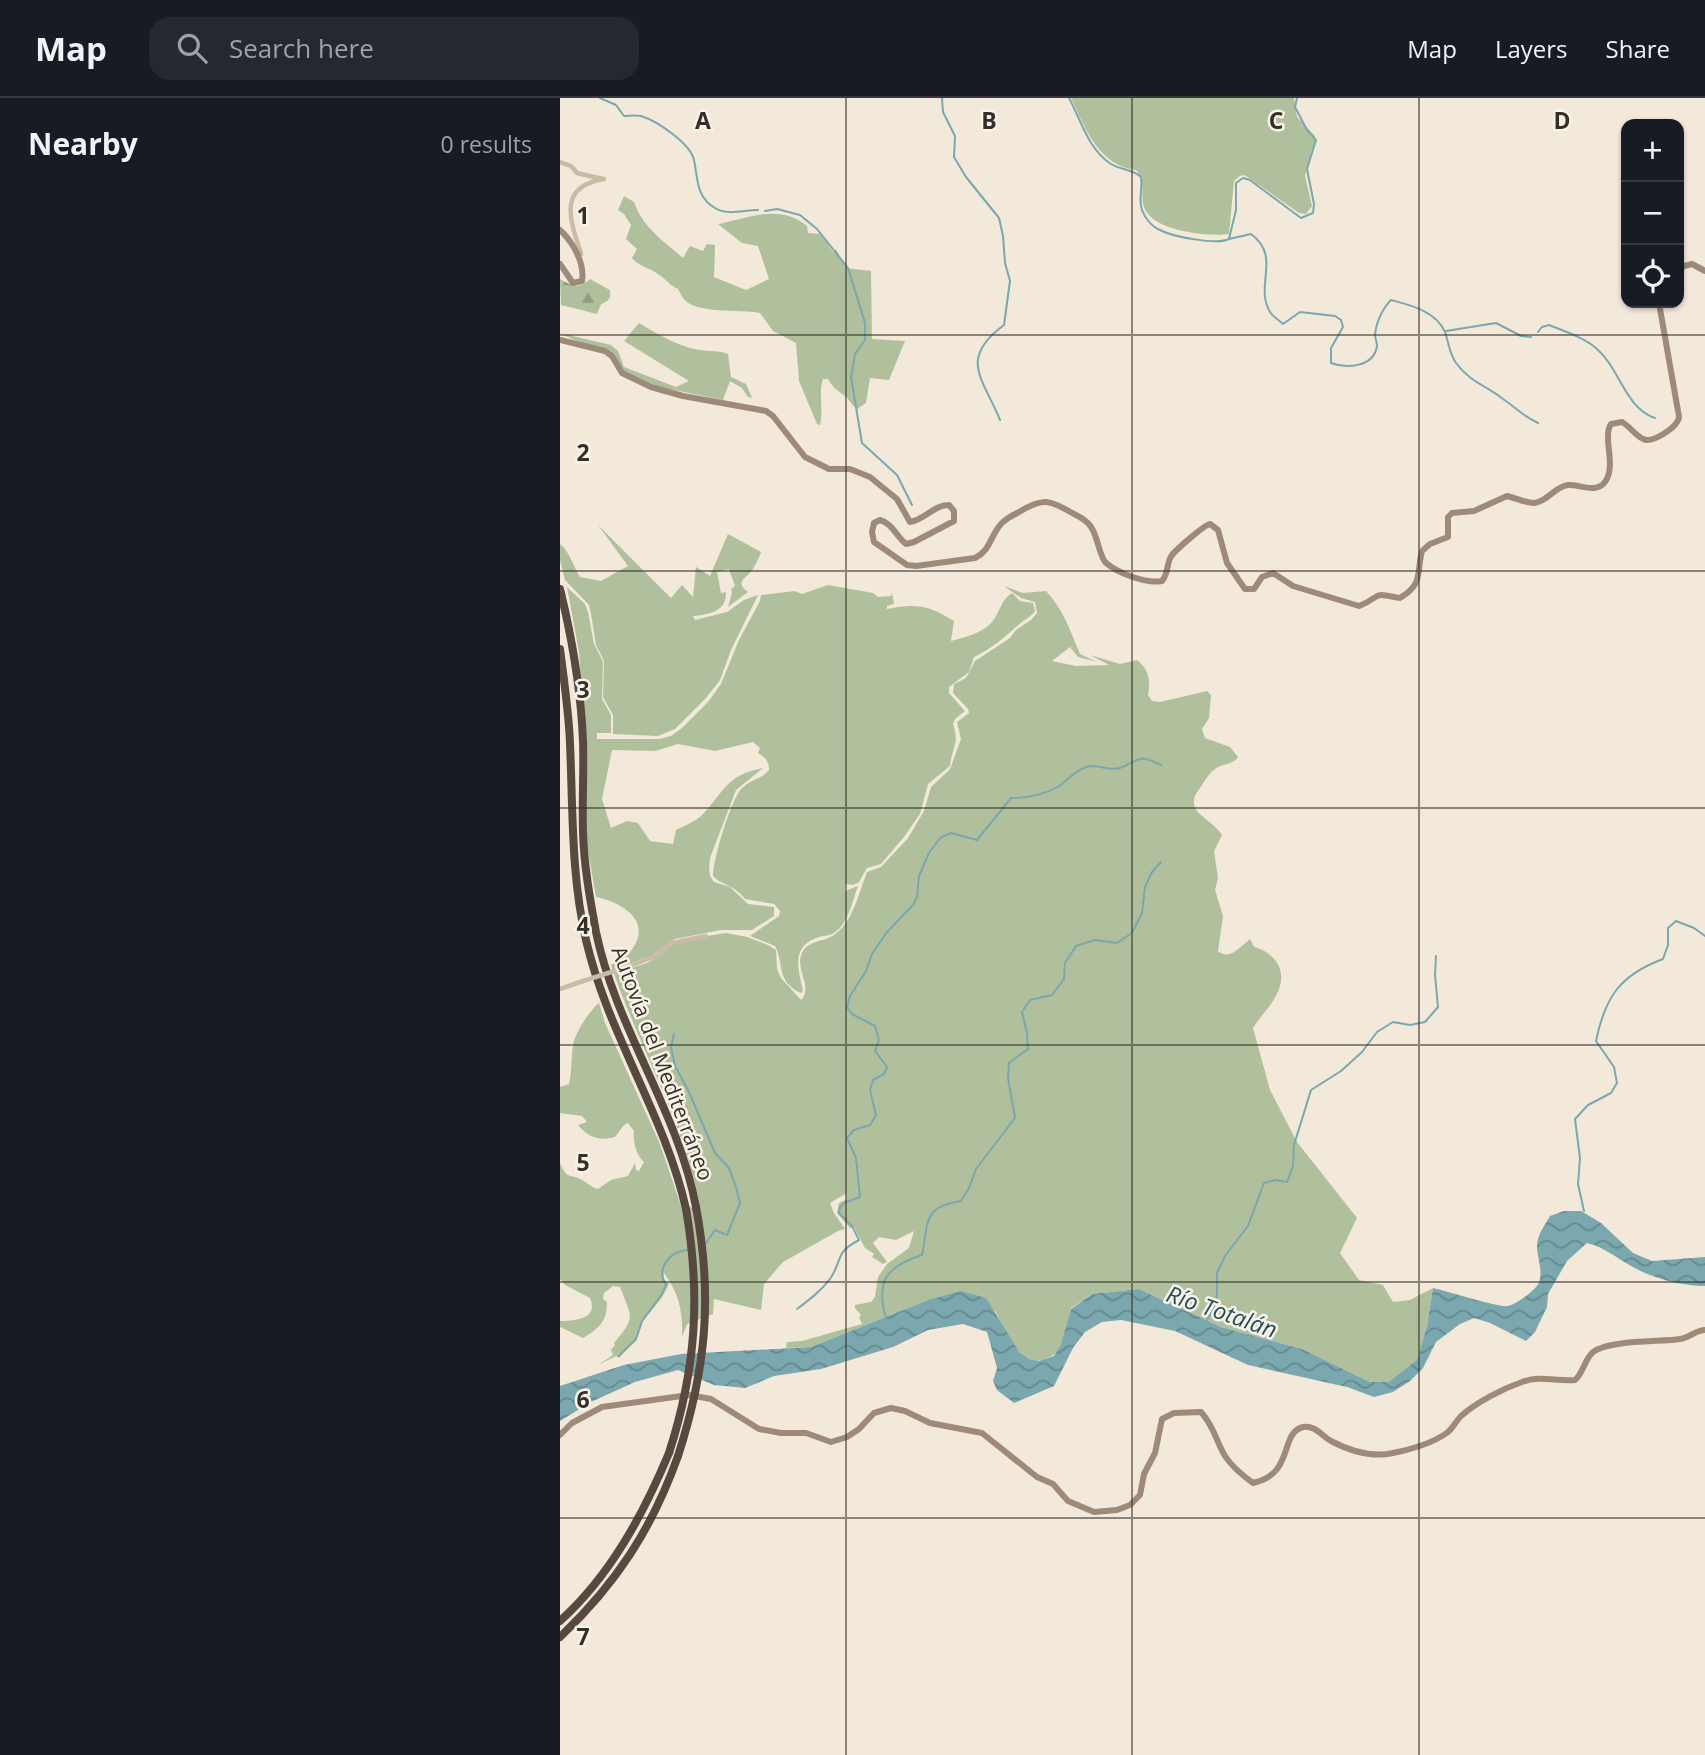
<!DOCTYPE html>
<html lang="en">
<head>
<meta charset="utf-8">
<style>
	:root { --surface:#171b24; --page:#242831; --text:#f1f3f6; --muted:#9ea1a6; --line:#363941 }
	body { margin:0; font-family:"Open Sans",sans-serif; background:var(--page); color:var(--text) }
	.controls { position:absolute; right:21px; top:21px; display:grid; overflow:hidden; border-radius:14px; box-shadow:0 2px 5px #0004 }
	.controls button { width:63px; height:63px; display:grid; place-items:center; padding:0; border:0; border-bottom:2px solid var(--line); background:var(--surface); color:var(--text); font:35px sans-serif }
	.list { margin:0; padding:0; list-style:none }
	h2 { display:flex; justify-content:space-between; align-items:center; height:91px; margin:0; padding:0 28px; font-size:30px }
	h2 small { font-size:23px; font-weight:400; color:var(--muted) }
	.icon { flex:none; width:38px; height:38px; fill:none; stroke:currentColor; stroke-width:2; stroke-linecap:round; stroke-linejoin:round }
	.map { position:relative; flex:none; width:1145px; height:1657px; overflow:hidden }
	header { display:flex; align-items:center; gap:42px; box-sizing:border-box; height:98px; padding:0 35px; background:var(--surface); border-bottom:2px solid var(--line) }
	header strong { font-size:33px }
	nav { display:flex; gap:38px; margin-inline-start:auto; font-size:24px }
	.search { width:490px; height:63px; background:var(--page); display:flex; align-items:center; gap:18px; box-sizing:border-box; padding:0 24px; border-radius:21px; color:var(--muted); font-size:26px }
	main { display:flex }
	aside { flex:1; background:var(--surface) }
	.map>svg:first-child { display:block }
	.grass { fill:#b0c09c }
	.forest { fill:url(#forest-firs) }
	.water { fill:url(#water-waves) }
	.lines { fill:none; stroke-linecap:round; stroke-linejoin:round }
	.stream { stroke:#7ba7ae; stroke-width:2 }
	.street { stroke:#cabba7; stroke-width:4.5 }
	.secondary { stroke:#9d8a79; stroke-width:6 }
	.highway { stroke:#57493f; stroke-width:8 }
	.street-bridge { stroke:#cabba7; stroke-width:4.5 }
	.highway-bridge { stroke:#57493f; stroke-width:8 }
	.grid { fill:none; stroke:#362e28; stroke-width:2; stroke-opacity:0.55 }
	.labels { text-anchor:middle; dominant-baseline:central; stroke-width:5; stroke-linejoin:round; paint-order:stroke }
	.street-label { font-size:21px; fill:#362e28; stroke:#f9f3e8 }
	.water-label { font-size:23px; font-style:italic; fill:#1e4d57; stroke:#f9f3e8 }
	.grid-label { font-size:23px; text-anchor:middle; font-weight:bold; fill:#362e28; stroke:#f9f3e8; stroke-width:5; stroke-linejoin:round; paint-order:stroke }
</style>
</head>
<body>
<header>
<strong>Map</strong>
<div class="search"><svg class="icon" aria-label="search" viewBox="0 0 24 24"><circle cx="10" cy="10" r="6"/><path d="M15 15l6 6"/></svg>Search here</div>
<nav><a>Map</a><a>Layers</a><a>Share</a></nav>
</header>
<main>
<aside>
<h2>Nearby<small>0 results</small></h2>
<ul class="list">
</ul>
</aside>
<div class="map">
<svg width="1145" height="1657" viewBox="0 0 1145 1657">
	<defs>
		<pattern id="forest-firs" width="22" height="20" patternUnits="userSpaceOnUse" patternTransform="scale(1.75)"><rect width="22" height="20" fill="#b0c09c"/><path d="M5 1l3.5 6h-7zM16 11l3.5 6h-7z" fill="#909c7f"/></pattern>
		<pattern id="water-waves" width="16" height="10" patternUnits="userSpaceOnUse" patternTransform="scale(1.75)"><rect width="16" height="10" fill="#7ba7ae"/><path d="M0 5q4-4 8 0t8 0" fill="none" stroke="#66888e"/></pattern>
	</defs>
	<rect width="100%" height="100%" fill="#f2e9db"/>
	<g class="grass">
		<path d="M511,0H734L737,19L755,38V46L745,78L752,108L746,116L739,115L692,82L684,77L680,78L674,83L669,136C647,139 592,133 584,109C580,96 586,83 576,72C539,68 525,30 511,0Z"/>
		<path d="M64,98L74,104C83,130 104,143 123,160L130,148L143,153L147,146L155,147L154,179L186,192L209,181L198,148L182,145L158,126C188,120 221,105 247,128L248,135L261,136L273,154L276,151L286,170L311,173L312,241L345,243L329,282L310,280L306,305L297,311C291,307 290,302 285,298C277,292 273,290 268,281H263C258,296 264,311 260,327L257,326L239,283L236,245L213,233L200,215C181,211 134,216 124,201C121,198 120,194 118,191C110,188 106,181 98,176C90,170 78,168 72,160L77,151L66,141L71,127L64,116L58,112Z"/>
		<path d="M79,225C98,236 118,249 140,252C151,254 158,252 168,256L171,279L186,286L192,300L188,299L182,290L170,283L163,302L99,289L75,279L63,273L51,253L16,243L0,235L51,247L58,253L64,269L116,289L129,283L64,243Z"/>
		<path d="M38,427L111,500L122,487L133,499L136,469L150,478L168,436L201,454C199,460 196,466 193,471C188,480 173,483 188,494L168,509L172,495L171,491L175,488L169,471L157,474L161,495L166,494C167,513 149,517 133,518L135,522L167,514L184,502L198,497L171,552L160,582L146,600L115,631L98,638L53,636V617L43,599L44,563L36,547L31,516L29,507L5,482L0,462V446C10,454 13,468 20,479L41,483L68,468Z"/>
		<path d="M268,487L313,495L318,499L331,498L332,495L334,506L327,508V511C356,505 369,507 394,523L391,543C405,539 423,535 432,524C440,514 441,502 452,495L460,503L473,505L475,513C470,520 463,522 457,528C444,540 431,551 414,559L409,574L389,589V595L405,613L395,621L393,626C400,646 392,649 390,668L368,686L360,716L344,739L321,766L307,770L299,784L293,787L285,786V793L298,788C292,804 288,828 272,836C267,838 261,838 256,840C231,850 238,871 243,892L241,895C215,883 225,866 215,848L190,838L219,818L220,813L214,806L185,801C175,787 163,788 153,778C153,761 171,701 182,690C190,682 203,680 209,672C209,663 205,659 198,655L200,650L193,644L155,653L118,646L95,653L52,652L42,701L51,730L67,723L78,725L90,743L113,746L116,732C124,728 134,724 141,718C164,695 165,677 203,670L176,692L150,760L149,769L150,778L154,784L170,789L188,806L214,809V818L192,832H161L115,841L93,857L63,868L64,872L87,865L101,857L112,846L147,838L166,835L187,839L208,847L216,852L217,871L221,880L241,902C254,889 234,871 242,855C248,842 264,844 274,837C293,824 299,794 307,774L321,769L348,740L364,713L371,689L390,671L401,641L397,624L409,615L408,611L393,595L394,586L406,580L415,563L450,540L456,532L471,522L477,515L475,504L461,500L444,488L463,495L486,493C504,512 510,533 520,556L537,564L518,559L510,549L492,563L516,568L549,567L530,557L560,566L577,562C589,572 591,582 588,597L592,603L600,604L647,593L651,597L649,620L642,631L645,640L670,649L678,659C672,668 661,665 654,672C649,675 644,684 640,690C621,714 651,719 662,737L654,753L658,780L655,792L663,818L658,853C669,863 680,849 690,841L694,849C721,857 729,879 713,903C707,912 699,920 693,930L710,992L737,1044L797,1120L780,1155L799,1182L823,1187L833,1204L850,1202L873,1190L867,1228L857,1263L829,1285L810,1284L742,1251L661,1229L579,1191L532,1196L511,1210C508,1222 506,1237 501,1247C498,1255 493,1258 485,1261C458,1271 445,1231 435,1213L368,1202L251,1249L226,1250L227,1244L242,1243L302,1226L299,1219L301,1217L295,1210V1207L311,1204L315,1199L318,1179L327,1166L349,1150L354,1133L336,1142L319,1139L313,1145L327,1164L323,1166L312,1159L314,1156L305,1150L294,1129L290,1130L277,1115L279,1105L287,1101L285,1096L270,1105L274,1115L285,1131L278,1133L223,1164L204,1186L201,1212L154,1201L153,1216L127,1226L122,1239C123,1213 119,1196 104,1175L102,1179L109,1186L101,1201L83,1223L76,1243L66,1251L59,1260L56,1258L38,1267L53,1257L51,1252L55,1247L54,1245C76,1219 72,1220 60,1189L53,1188L44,1195L43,1201L47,1204C47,1224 39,1230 23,1240L0,1229V1223C15,1223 39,1221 30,1200L5,1187L0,1181V1065C7,1082 9,1075 22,1082C28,1085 31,1089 38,1091L51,1082L68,1078L75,1065L76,1072L79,1073L84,1064C76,1057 73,1044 74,1033L68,1025L64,1027L55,1039C39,1043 29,1040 18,1027L27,1024L22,1018L0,1015V989L9,986C12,973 11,960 13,947C15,935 29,913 39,905L45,925L100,1046L122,1111L140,1108C124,1023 78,948 51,867C58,862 69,857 73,850C92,821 60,804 36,799L26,741V646L19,554L7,489L25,506L28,514L34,546L43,564L42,601L51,617V635H37V641H100L111,638L122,630L148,604L161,586L179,542L200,503L201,497L235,493L242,496Z"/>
	</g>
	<path class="forest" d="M0,181C13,188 17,192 30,181L50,192C51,201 49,203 41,206L37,216L1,207Z"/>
	<path class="water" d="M1004,1113H1021L1041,1125L1073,1155L1092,1163L1145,1159V1188C1120,1188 1092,1180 1071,1168C1055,1159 1044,1149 1027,1145L1007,1163L988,1196L987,1209L975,1234L966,1243L930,1225L914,1220L900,1226L876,1244L863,1270L850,1283L833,1294L814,1299L787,1289L688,1267L615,1233L561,1222L542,1224L525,1234L513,1250L494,1288L454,1305L437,1292L433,1283L437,1270L427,1234L403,1226L368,1232L333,1249L261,1271L214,1278L185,1290L154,1287L118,1272L75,1284L31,1304L0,1323V1288L64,1267L121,1256L251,1249L368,1202L401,1193L426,1200L459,1254L469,1261L479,1263L494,1258L501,1247L511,1211L532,1196L579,1191L661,1229L742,1251L810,1284H829L857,1262L867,1228L873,1190C887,1193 940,1210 948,1208C956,1206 965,1199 971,1194C975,1190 979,1187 980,1181C982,1169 977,1159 977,1148C977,1137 985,1127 990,1118Z"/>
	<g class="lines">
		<g class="stream">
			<path d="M40,0L56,7L64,18C69,18 76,17 81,18C97,23 130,45 134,62C138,81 136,99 155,110C167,118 184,112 198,112"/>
			<path d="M382,0L383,14L395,38L394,59L406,79L439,120L443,138L445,165L450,183L444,227C398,261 423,280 440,322"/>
			<path d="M509,0C521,22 528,51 551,66C560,72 574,71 581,79C583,90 578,101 582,112C585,120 592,129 600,132C613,139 657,147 669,141L676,112V85L683,80L690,82L741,120L753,115L754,106L747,71L756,42L747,32L735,9L737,0"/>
			<polyline points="205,113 217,111 240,117 257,131 288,170 305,225 305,242 295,256 291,279 302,345 337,377 352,407"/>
			<path d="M669,141L691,136C722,159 694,187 710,214C712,218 719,222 723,226L740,214L775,218L781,222L783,229L771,250V265C787,271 814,269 817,248C817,244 815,240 815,237C816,224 823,210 831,202C850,207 876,213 885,234C889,245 889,255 896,265C910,284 925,287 943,301C958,311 961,317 978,325"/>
			<polyline points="886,233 936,225 961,238 971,239"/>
			<path d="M978,234L982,229L989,227C1004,233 1025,240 1037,251C1060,271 1065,310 1095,320"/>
			<polyline points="114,936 111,949 115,968 128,992 155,1055 169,1070 176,1089 180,1105 167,1137 155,1132 146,1145"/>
			<path d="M1024,1113L1018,1086L1020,1060L1015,1021L1028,1007L1051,995L1057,985L1054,969L1036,943C1045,899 1060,877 1103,861L1108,847V830L1116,823L1134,830L1145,838"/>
			<path d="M237,1211C249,1202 261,1193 270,1181C283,1162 274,1155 299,1142L292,1128L279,1115L280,1109L286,1104L300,1099L296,1060L287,1040L294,1032L310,1027L316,1017L310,992L313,982L324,976L327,969L315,953L319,942L315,928L292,916L287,909L290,898L306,873L312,856L327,834L353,807L357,799L359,778L369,755L380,740L391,735L417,742L451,700C468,700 484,697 499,688C509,681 519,669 532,668C542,668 549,673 560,670C581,662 576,655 601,667"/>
			<path d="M326,1220C315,1183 327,1168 362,1157C369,1126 361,1109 401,1103L409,1090L416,1071L455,1020L448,980L449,965L468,951L467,935L462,914L470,902L492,897L504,881L505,865L516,848L535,842L557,845L572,835L582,815L585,789L592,774L601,764"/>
			<polyline points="647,1222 654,1210 657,1195 657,1175 665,1158 688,1128 704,1085 715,1082 727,1084 733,1068 734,1047 751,992 781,973 802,954 817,934 833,924 850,927 865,924 878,909 875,877 876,858"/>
			<path d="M59,1258L76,1241L82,1223L102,1196L106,1187C95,1170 111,1152 128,1152"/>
		</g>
		<g class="street">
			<polyline points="0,64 11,68 17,75 43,81"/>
			<path d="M17,158L21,156L20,152C8,118 0,88 44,81"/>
			<polyline points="64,870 96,858 112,845 146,838"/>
			<polyline points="0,891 23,883"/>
		</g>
		<g class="secondary">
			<path d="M0,132C13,144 25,165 22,183L13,185L0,166"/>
			<polyline points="1119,173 1124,168 1132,166 1145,173"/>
			<path d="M0,242L45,253L52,258L62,275L91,289L123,298L206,313L213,318L245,359L269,371H290L310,379L337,401L350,424C365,422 373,407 389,407L394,413V423L354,444L346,446C337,439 332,425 320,422L314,425L312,434L314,444L347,467L356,468L415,460C431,452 430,438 441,426C445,421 453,417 459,414C484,399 489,402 514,416C520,419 527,422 531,429C538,439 538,453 545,464C557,475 586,486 602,483C609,475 606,465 612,457C617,451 644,427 650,426L658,432L667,465L685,491H694L702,479L713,475L733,488L799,508C825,497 809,494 840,500C864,485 856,476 862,453L870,446L888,439V419L892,415L914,413L947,398C955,400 966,405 974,405C987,404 994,389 1008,387C1019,386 1036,396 1045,384C1057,368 1042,339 1051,326L1062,324C1071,329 1077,340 1086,342C1095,343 1113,331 1117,324C1120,320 1119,318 1118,313L1099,205"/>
			<path d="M0,1337L12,1325L42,1309L129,1297L151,1301L199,1331L221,1335H246L271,1344L287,1339L299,1331L314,1315L331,1310L345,1313L370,1325L422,1335L477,1379L493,1386L508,1403L534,1414L557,1412L570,1407L580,1397L584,1376L595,1355L602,1321L614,1315L641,1314C655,1330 655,1341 665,1358C672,1369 682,1377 693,1385C735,1376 719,1335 743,1329C755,1327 762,1338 771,1343C790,1353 811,1360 833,1355C849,1352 874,1345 888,1334C893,1330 896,1323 901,1318C917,1304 942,1291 962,1284C980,1277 997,1284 1015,1282C1024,1274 1024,1262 1033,1254C1048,1242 1100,1244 1120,1241C1129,1240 1136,1232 1145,1232"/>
		</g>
		<g class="highway">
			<path d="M0,491C12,540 21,593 23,643C24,674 22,704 23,734C24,768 30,801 36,834C56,931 118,1012 136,1109"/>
			<path d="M0,551C4,583 9,615 10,646C13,712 11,777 26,842C48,937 105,1017 126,1111"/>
			<path d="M0,1523C50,1478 83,1417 109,1355"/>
			<path d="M0,1539C56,1486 92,1431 118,1358"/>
		</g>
		<polyline class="street-bridge" points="23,883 64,870"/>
		<g class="highway-bridge">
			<path d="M109,1355C136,1271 141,1198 126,1111"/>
			<path d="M118,1358C146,1271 153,1199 136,1109"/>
		</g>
	</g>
	<path class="grid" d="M286,0V1657M572,0V1657M859,0V1657M0,237H1145M0,473H1145M0,710H1145M0,947H1145M0,1184H1145M0,1420H1145"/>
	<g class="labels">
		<g class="street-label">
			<text transform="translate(103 965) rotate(69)">Autovía del Mediterráneo</text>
		</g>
		<g class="water-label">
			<text transform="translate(662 1213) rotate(19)">Río Totalán</text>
		</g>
	</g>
	<g class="grid-label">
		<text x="143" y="31">A</text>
		<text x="429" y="31">B</text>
		<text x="716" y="31">C</text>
		<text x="1002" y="31">D</text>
		<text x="23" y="126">1</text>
		<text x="23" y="363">2</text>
		<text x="23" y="600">3</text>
		<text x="23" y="836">4</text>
		<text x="23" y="1073">5</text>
		<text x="23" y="1310">6</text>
		<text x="23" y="1547">7</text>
	</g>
</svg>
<div class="controls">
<button>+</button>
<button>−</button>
<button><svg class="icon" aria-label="locate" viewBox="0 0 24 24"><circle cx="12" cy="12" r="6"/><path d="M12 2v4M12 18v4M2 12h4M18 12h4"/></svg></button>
</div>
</div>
</main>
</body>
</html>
